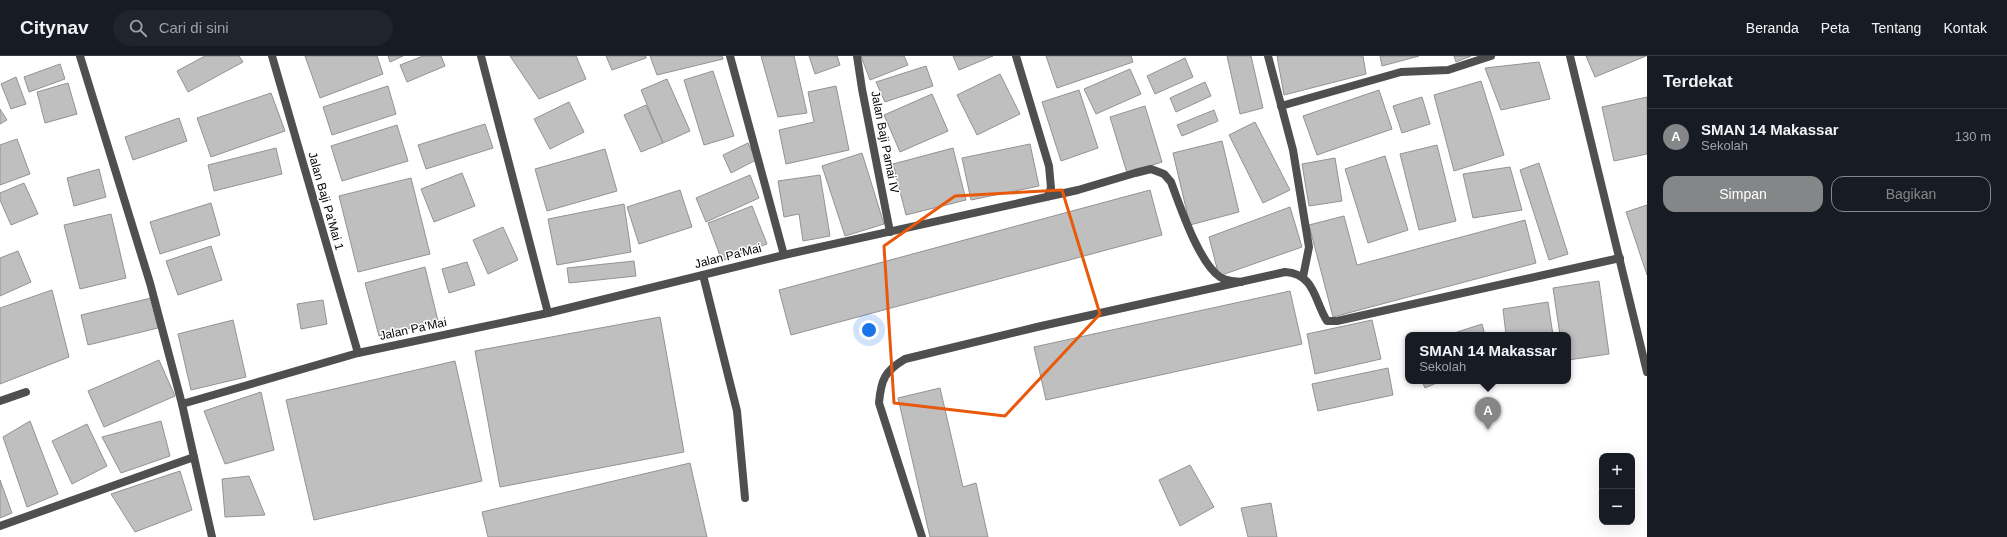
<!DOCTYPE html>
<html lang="id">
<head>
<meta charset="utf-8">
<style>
	:root { --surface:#171b24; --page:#20242c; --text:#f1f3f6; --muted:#9ea1a6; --line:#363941; --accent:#858687 }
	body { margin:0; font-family:Helvetica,sans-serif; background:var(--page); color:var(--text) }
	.controls { position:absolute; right:12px; bottom:12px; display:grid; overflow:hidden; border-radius:8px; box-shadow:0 4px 16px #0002 }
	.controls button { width:36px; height:36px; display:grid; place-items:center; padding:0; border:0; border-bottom:1px solid var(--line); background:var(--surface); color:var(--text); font:20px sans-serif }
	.you { position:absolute; left:869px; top:274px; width:14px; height:14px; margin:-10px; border:3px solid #fff; border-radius:50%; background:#1a73e8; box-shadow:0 0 0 6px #1a73e833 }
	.badge { display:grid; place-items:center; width:26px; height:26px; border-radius:50%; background:var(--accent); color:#fff; font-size:13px; font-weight:700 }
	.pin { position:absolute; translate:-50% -33px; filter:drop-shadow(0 1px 2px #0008) }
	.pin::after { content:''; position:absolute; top:21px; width:14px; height:12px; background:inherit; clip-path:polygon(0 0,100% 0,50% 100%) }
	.popup { position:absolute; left:1405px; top:276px; width:166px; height:52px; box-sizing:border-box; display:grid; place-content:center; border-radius:8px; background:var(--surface); filter:drop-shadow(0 1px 3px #0005); font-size:13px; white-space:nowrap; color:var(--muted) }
	.popup b { font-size:15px; color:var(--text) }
	.popup::after { content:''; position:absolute; left:50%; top:100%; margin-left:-8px; border:8px solid transparent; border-top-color:var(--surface) }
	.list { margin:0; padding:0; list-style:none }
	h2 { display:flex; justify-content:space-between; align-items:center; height:52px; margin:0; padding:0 16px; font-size:17px }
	h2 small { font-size:13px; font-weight:400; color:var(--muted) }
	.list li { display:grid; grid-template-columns:26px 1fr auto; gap:12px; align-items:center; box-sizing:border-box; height:56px; padding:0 16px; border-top:1px solid var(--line) }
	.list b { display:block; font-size:15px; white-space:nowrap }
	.list p { margin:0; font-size:13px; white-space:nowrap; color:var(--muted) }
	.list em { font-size:13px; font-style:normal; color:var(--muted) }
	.actions { display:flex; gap:8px; padding:12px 16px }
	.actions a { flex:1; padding:9px 0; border:1px solid var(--accent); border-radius:12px; text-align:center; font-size:14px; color:var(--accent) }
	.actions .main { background:var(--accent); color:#fff }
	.icon { flex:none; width:22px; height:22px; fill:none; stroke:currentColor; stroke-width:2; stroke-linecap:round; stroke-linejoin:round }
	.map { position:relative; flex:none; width:1647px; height:481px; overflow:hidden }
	header { display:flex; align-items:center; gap:24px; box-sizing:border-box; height:56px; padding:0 20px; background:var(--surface); border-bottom:1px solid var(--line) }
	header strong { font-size:19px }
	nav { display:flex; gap:22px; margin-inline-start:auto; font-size:14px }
	.search { width:280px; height:36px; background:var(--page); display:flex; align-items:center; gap:10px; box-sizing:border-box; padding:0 14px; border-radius:22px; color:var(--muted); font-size:15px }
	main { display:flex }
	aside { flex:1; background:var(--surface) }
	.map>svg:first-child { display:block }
	.building { fill:#bfbfbf; stroke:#939393 }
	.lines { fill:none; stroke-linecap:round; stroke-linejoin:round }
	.lane { stroke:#4f4f4f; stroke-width:8 }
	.street { stroke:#4f4f4f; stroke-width:8 }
	.marked { fill:none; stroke:#e8590c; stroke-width:3; stroke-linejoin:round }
	.labels { text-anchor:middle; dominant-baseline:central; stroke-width:3; stroke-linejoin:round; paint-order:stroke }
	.street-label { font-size:12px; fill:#000; stroke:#fff }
</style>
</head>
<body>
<header>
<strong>Citynav</strong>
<div class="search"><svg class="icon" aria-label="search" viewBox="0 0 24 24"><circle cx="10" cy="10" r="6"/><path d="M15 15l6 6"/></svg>Cari di sini</div>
<nav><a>Beranda</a><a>Peta</a><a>Tentang</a><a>Kontak</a></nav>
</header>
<main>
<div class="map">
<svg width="1647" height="481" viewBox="0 0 1647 481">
	<rect width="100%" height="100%" fill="#fff"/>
	<g class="building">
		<polygon points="205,0 239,0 243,6 188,36 177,15"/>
		<polygon points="305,0 377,0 383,18 320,42"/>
		<polygon points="388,0 403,0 390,6"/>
		<polygon points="423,0 441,0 445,10 407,26 400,9"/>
		<polygon points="510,0 576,0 586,23 539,43"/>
		<polygon points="606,0 646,0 646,2 612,14"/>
		<polygon points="650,0 722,0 723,3 657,19"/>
		<polygon points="761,0 794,0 807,57 778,61"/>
		<polygon points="809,0 837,0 840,9 815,18"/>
		<polygon points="861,0 904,0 908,9 870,24"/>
		<polygon points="953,0 993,0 959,14"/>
		<polygon points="1046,0 1131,0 1133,6 1057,32"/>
		<polygon points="1227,0 1251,0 1263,52 1240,58"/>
		<polygon points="1277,0 1363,0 1366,18 1284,39"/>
		<polygon points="1380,0 1419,0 1382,10"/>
		<polygon points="1454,0 1471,0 1456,6"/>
		<polygon points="1586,0 1646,0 1595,21"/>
		<polygon points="1185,2 1193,21 1155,38 1147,20"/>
		<polygon points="1539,6 1550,43 1501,54 1485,12"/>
		<polygon points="60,8 65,23 29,36 24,21"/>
		<polygon points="926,10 933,30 885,46 876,26"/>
		<polygon points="1130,13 1141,38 1096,58 1084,33"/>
		<polygon points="713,15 734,80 704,89 684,24"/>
		<polygon points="1000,18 1020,58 977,79 957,39"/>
		<polygon points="16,21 26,48 11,53 1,28"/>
		<polygon points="667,23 690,75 663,87 641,34"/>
		<polygon points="1481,25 1504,99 1454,115 1434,39"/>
		<polygon points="1205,26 1211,40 1176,56 1170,42"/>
		<polygon points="68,27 77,58 45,67 37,36"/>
		<polygon points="388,30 396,58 332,79 323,51"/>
		<polygon points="836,30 849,94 786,108 779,74 814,66 808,36"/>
		<polygon points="1079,34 1098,92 1061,105 1042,46"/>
		<polygon points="1379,34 1392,73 1317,99 1303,60"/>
		<polygon points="271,37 285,75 211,101 197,62"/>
		<polygon points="932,38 948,75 900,96 884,59"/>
		<polygon points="1422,41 1430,68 1402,77 1393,50"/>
		<polygon points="1647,41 1647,98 1614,105 1602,51"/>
		<polygon points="569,46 584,76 550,93 534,63"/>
		<polygon points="646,49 663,87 641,96 624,59"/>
		<polygon points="1145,50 1162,106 1127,117 1110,61"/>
		<polygon points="0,53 7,64 0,68"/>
		<polygon points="1214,54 1218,65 1182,80 1177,69"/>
		<polygon points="179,62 187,85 133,104 125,81"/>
		<polygon points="1255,66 1290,134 1263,147 1229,79"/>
		<polygon points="485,68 493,92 426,113 418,89"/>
		<polygon points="397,69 408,105 342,125 331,90"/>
		<polygon points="17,83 30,118 0,129 0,89"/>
		<polygon points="1222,85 1239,156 1190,169 1173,97"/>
		<polygon points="748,87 756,104 731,117 723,99"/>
		<polygon points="1030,88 1039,130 971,144 962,102"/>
		<polygon points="1437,89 1456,165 1419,174 1400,98"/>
		<polygon points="276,92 282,118 214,135 208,109"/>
		<polygon points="953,92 966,144 906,159 893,108"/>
		<polygon points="605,93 617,135 547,155 535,113"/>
		<polygon points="862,97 884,168 845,180 822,110"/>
		<polygon points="1385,100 1408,174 1368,187 1345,113"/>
		<polygon points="1335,102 1342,145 1309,150 1302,108"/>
		<polygon points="1539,107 1568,198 1549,204 1520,114"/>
		<polygon points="1510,111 1522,154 1473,162 1463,118"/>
		<polygon points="99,113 106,141 74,150 67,122"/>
		<polygon points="462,117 475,150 434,166 421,133"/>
		<polygon points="750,119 759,142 706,166 696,142"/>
		<polygon points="820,119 830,180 803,185 799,158 784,161 778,125"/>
		<polygon points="411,122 430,198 358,216 339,140"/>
		<polygon points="24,127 38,158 11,169 0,144 0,137"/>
		<polygon points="680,134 692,171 639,188 627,151"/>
		<polygon points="1150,134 1162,179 791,279 779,234"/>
		<polygon points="211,147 220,179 160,198 150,166"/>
		<polygon points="624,148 631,196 557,209 548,163"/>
		<polygon points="1647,149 1647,219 1626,156"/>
		<polygon points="752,150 767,188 722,205 708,167"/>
		<polygon points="1290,151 1302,191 1219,220 1209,181"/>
		<polygon points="111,158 126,222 80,233 64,169"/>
		<polygon points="1344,160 1357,209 1525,164 1536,207 1333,261 1309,169"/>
		<polygon points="503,171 518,204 488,218 473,184"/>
		<polygon points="211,190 222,224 178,239 166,205"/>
		<polygon points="18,195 31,226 0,240 0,202"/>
		<polygon points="634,205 636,220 569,227 567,212"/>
		<polygon points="467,206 475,229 449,237 442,213"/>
		<polygon points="425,211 438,265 379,280 365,227"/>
		<polygon points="1599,225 1609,298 1568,304 1568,279 1560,279 1553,232"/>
		<polygon points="52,234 69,301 0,328 0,252"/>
		<polygon points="1290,235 1302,288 1046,344 1034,291"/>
		<polygon points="151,242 158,272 88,289 81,259"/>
		<polygon points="323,244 327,268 301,273 297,248"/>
		<polygon points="1548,246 1553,279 1506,279 1503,253"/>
		<polygon points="660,261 684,396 500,431 475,295"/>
		<polygon points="233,264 246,321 191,334 178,278"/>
		<polygon points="1372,264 1381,303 1315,318 1307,278"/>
		<polygon points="1482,268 1485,279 1448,279"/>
		<polygon points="159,304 175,340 104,371 88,335"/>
		<polygon points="455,305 482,425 314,464 286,344"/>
		<polygon points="1388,312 1393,339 1318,355 1312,328"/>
		<polygon points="1422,325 1441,325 1425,332"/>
		<polygon points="940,332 963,431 976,427 988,481 930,481 898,342"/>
		<polygon points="261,336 274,394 225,408 204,355"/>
		<polygon points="30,365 58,438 27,451 3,381"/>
		<polygon points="161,365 170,400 121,417 102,381"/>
		<polygon points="87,368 107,410 72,428 52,385"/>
		<polygon points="690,407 707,481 488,481 482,456"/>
		<polygon points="1190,409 1214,451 1180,470 1159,424"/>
		<polygon points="180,415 192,454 135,476 111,438"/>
		<polygon points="249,420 265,459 225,461 222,423"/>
		<polygon points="0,424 12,457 0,462"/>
		<polygon points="1271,447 1277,481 1248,481 1241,452"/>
	</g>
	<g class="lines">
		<polyline class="lane" points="703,219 737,355 745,442"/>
		<g class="street">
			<polyline points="80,0 150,227 182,348"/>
			<polyline points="272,0 358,297"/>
			<polyline points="481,0 548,257"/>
			<polyline points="730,0 784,199"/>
			<polyline points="857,0 862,33 890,176"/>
			<polyline points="1016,0 1049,110 1051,132 1048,140"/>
			<polyline points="1268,0 1293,94 1309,191 1303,221"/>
			<polyline points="1570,0 1647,316"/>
			<polyline points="1281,50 1401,16 1448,14 1491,0"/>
			<polyline points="0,345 26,336"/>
			<polyline points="0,470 194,401"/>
			<path d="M212,481L182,348L358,297L548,257L784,199L1078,134L1135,117L1151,113L1164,118L1171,126C1180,150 1199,207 1220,221C1226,225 1234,225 1241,226"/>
			<path d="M922,481L879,347C881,323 885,315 905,303L1037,271L1285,216C1315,218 1314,244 1327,265H1337L1620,202"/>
		</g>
	</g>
	<path class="marked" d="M1062,134L1100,258L1005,360L894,347L884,190L955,140Z"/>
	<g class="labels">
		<g class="street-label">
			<text transform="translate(885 86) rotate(79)">Jalan Baji Pamai IV</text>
			<text transform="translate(326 145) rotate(74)">Jalan Baji Pa'Mai 1</text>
			<text transform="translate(728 200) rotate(-14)">Jalan Pa'Mai</text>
			<text transform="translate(413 273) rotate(-12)">Jalan Pa'Mai</text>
		</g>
	</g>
</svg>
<div class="controls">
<button>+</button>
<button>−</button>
</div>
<div class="you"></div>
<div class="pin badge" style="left:1488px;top:374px">A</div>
<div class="popup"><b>SMAN 14 Makassar</b>Sekolah</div>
</div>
<aside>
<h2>Terdekat<small></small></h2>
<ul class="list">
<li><span class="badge">A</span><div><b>SMAN 14 Makassar</b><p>Sekolah</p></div><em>130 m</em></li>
</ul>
<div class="actions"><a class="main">Simpan</a><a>Bagikan</a></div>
</aside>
</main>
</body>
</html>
